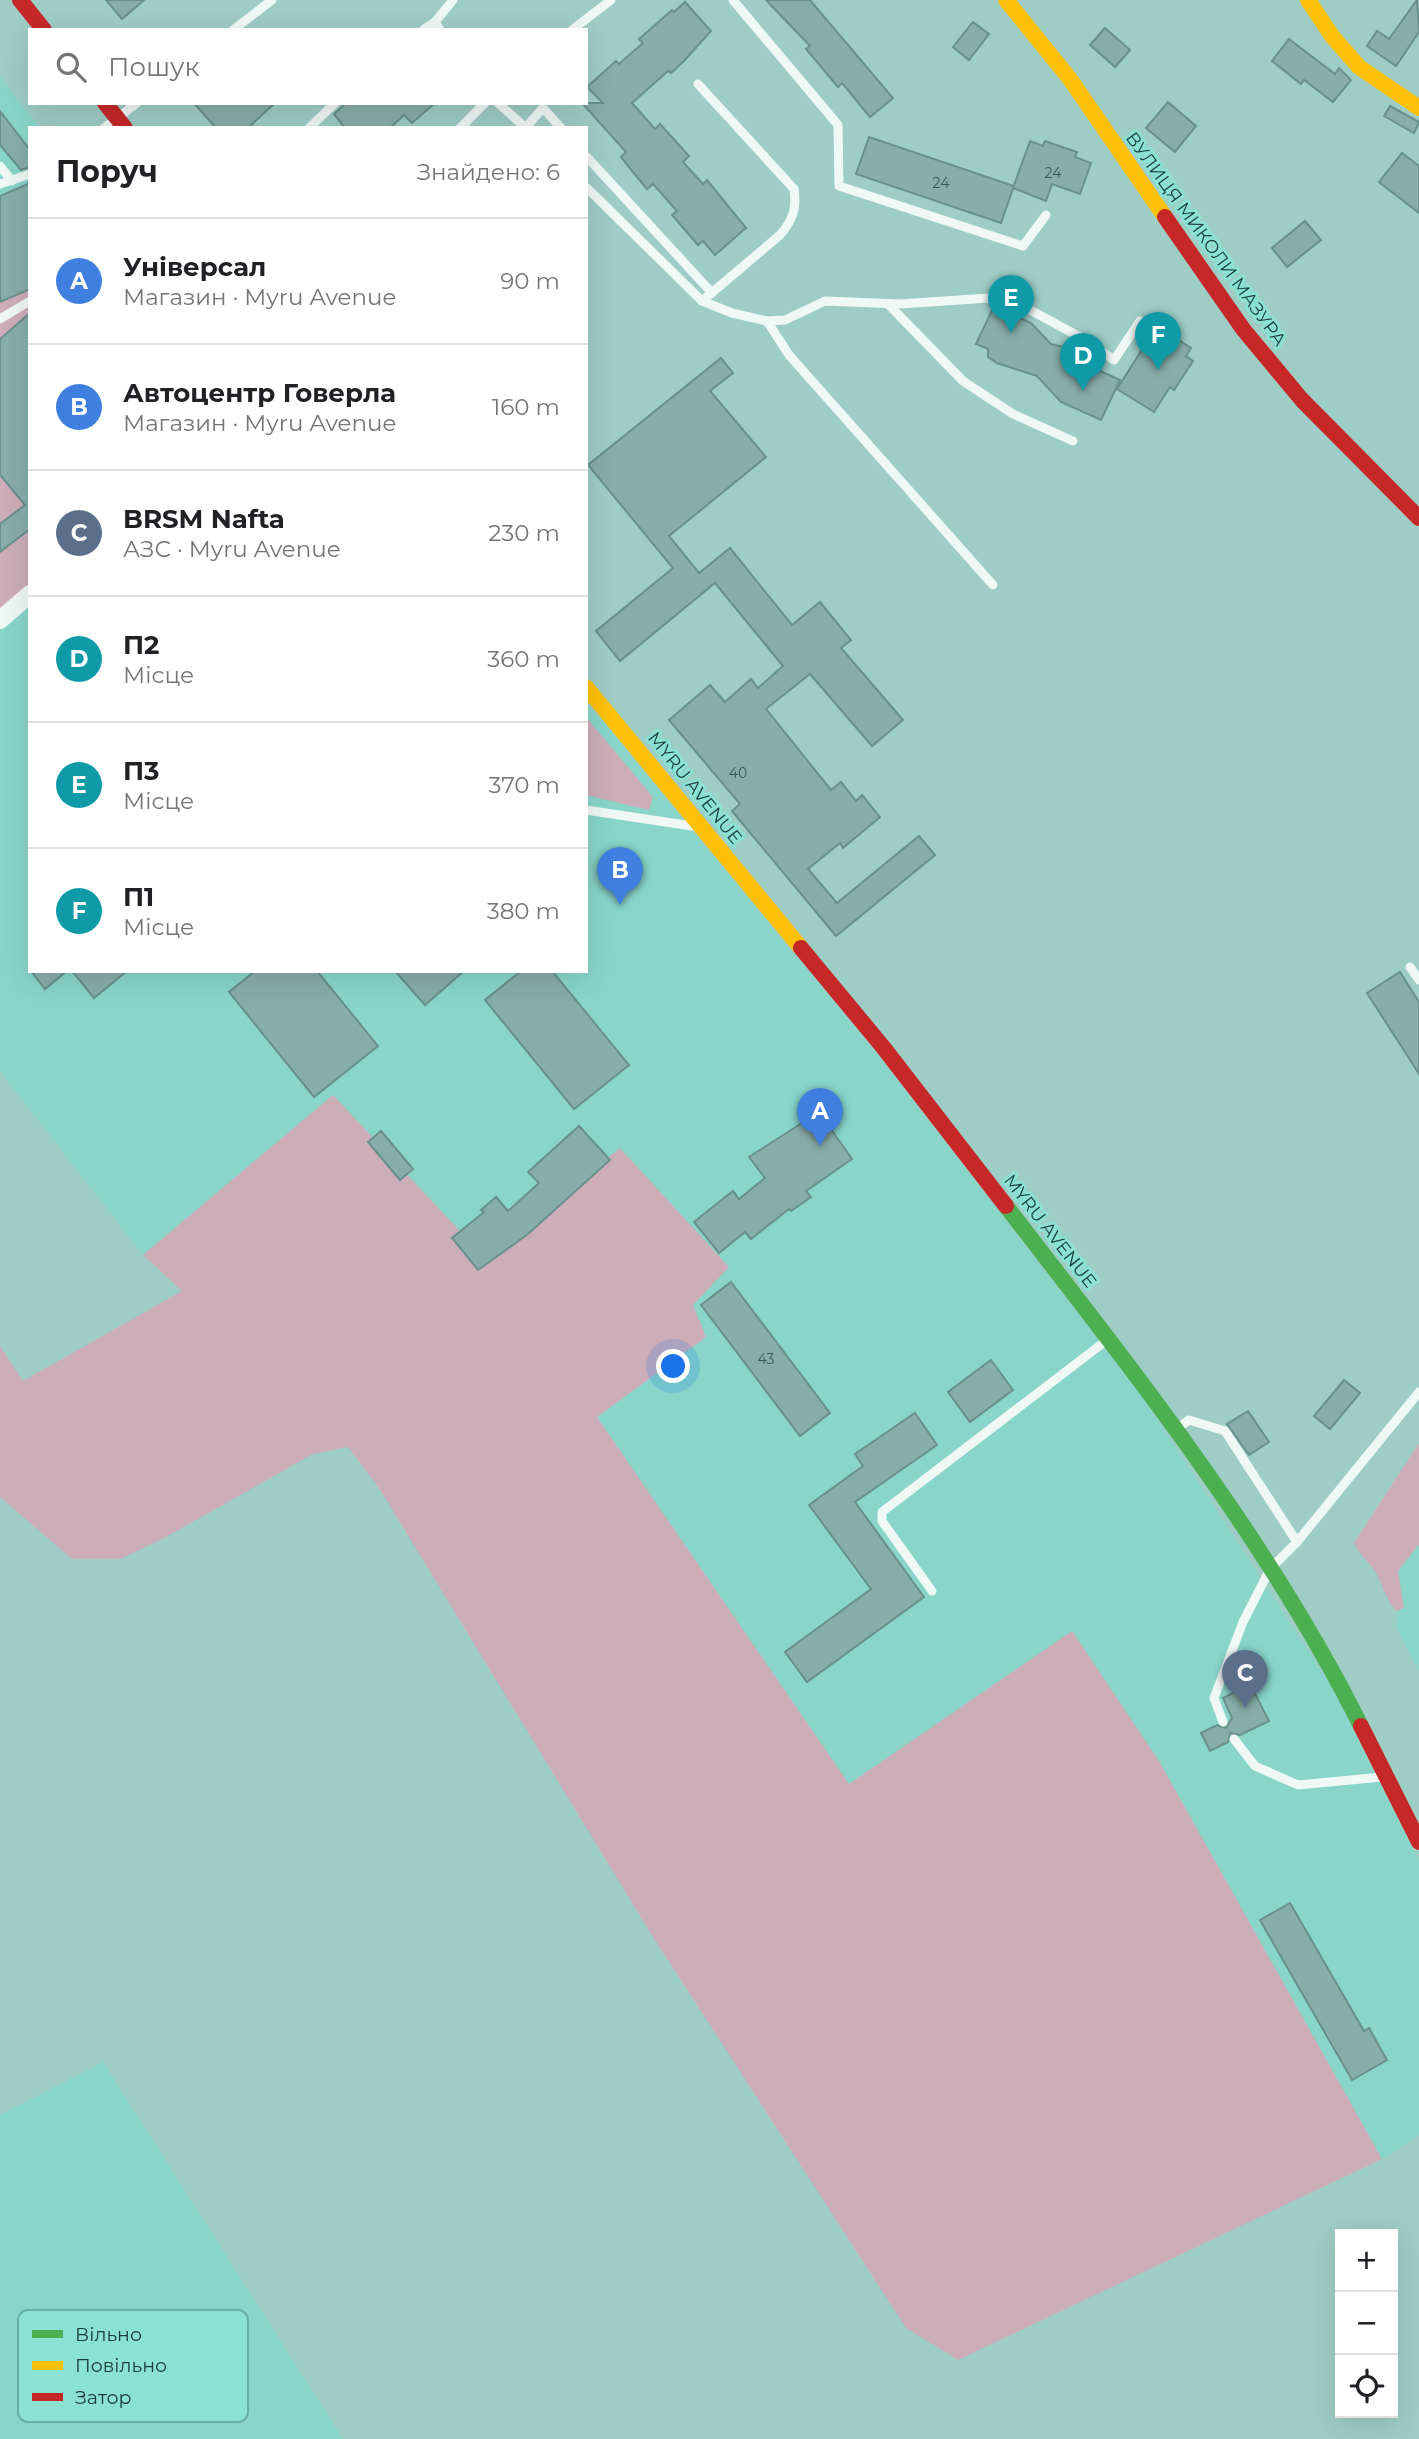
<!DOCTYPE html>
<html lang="uk">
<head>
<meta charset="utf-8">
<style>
	:root { --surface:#fff; --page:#f6f6f6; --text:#202124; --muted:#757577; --line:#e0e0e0; --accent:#1a73e8 }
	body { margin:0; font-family:Montserrat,sans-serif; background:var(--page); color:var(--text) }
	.controls { position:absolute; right:21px; bottom:21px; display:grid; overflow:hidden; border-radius:0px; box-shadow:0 7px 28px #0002 }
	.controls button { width:63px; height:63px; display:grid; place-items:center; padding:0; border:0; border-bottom:2px solid var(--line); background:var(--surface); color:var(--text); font:35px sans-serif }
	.you { position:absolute; left:674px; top:1367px; width:24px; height:24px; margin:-18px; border:5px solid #fff; border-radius:50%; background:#1a73e8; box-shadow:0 0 0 10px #1a73e833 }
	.badge { display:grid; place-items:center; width:46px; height:46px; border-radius:50%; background:var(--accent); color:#fff; font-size:23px; font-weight:700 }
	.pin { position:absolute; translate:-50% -58px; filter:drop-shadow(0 2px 4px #0008) }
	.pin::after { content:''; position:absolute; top:37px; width:24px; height:21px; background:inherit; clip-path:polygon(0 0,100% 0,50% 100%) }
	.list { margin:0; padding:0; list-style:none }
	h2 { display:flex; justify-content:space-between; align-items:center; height:91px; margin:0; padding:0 28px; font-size:30px }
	h2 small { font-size:23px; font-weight:400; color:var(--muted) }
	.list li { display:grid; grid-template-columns:46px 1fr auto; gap:21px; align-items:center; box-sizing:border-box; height:126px; padding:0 28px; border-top:2px solid var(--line) }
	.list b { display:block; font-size:26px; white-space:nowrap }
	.list p { margin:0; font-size:23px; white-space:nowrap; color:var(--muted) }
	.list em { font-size:23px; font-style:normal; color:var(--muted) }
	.icon { flex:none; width:38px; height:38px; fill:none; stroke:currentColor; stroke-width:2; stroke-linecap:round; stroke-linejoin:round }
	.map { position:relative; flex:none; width:1419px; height:2439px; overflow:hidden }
	.search { position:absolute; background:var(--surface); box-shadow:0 7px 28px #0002; left:28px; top:28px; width:560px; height:77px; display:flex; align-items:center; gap:18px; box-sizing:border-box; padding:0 24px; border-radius:0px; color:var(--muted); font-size:26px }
	.panel { position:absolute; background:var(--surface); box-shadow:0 7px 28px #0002; left:28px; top:126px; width:560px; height:847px; border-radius:0px }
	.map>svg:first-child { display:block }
	.built { fill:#89d5ca }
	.green { fill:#cdaeb8 }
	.building { fill:#88aea9; stroke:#69908c; stroke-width:2 }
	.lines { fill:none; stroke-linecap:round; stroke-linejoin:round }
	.lane { stroke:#f0f8f6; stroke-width:9 }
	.street { stroke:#f0f8f6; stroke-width:18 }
	.fast { stroke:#4caf50; stroke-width:16 }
	.slow { stroke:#ffc107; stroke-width:16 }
	.jam { stroke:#c62828; stroke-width:16 }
	.labels { text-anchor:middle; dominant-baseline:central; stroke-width:6; stroke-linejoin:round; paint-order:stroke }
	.number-label { font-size:14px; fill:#355955 }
	.street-label { font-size:18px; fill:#193d39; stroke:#8ae1d4 }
	.key { fill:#8ae1d4; stroke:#68b0a6; stroke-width:2 }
	.key-label { font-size:19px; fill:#193d39 }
</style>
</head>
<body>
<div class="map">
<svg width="1419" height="2439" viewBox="0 0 1419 2439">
	<rect width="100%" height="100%" fill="#9ecdc6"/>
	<g class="built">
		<polygon points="0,77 40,128 30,128 30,209 0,222"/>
		<polygon points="30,583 30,971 586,971 586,701 876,1053 1144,1399 1330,1684 1419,1861 1419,2135 1382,2159 1159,1761 1073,1631 849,1785 597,1417 706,1338 620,1148 486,1259 333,1095 143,1255 0,1071 0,609"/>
		<polygon points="1419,1544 1419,1672 1397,1628 1397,1611 1404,1608 1398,1571"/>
		<polygon points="103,2062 343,2439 0,2439 0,2115"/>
	</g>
	<g class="green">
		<polygon points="30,212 30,583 0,609 0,224"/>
		<polygon points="586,717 653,797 649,810 586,795"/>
		<polygon points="333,1095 486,1259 620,1148 729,1267 693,1305 706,1337 597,1417 849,1784 1072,1631 1159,1761 1382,2159 958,2360 906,2328 653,1937 379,1488 348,1447 313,1454 166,1537 121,1559 72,1559 0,1497 0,1346 23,1381 182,1291 143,1255"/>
		<path d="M1419,1443V1544L1398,1571L1404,1608L1397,1611C1385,1601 1383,1583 1374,1570C1368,1560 1359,1555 1354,1543Z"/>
	</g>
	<g class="building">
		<polygon points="106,0 144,0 122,19"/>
		<polygon points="766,0 810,0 893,98 870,117 842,83 838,87 806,49 810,46"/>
		<polygon points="1417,0 1419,32 1396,66 1367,46 1377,31 1389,39"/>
		<polygon points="685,2 711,31 684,61 671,73 668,71 632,103 655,129 660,124 689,156 683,162 703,184 707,180 746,228 715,255 703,241 698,245 672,215 677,211 653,184 647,189 637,177 621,157 626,152 582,103 603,103 587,87 616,61 619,64 643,43 639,39 672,10 674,12"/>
		<polygon points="973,22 989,34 969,60 953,47"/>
		<polygon points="1105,28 1130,50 1115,67 1090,45"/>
		<polygon points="1289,39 1335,74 1339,68 1351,80 1333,102 1304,80 1301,84 1272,61"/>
		<polygon points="1168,102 1196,126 1175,152 1146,128"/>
		<polygon points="194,103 275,103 248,128 216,128"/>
		<polygon points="346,103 435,103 412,123 404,115 390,128 345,128 334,114"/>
		<polygon points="1390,106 1419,122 1414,133 1384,116"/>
		<polygon points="0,111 30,150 30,167 21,170 0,145"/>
		<polygon points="869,137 1014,186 1001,223 856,174"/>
		<polygon points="1030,141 1043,146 1045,141 1077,152 1075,157 1091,163 1080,194 1052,184 1046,201 1013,188"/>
		<polygon points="1402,153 1419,166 1419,213 1379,182"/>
		<polygon points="30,183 30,289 0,302 0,196"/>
		<polygon points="1305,221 1321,240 1287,267 1272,248"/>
		<polygon points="994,306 1031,323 1051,344 1080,351 1096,362 1096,369 1120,380 1101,420 1061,402 1037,376 997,363 988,357 988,349 976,344"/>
		<polygon points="30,313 30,529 0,552 0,524 25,505 0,475 0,339"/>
		<polygon points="1157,326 1191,348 1186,356 1193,361 1174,390 1170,387 1154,412 1117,389"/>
		<polygon points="721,358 733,373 710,391 766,457 669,536 699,573 730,548 792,625 820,602 851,640 841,648 903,720 872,746 810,674 766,709 831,790 841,782 856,801 862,795 880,817 843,848 840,843 808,869 837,903 919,836 935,855 836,936 732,811 740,804 669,720 710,685 725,702 751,679 758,688 783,666 715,583 620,661 596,631 673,568 588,465"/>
		<polygon points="31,971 67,971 45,989"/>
		<polygon points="72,971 127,971 94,998"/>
		<polygon points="255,971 317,971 378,1046 314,1097 229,992"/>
		<polygon points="395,971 464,971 425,1005"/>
		<polygon points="521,971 552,971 629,1065 574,1109 485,1000"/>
		<polygon points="1400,972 1419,1002 1419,1074 1367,993"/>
		<polygon points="819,1112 852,1159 806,1191 811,1197 791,1211 789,1209 751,1239 745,1232 719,1253 694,1222 733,1191 739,1199 765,1178 749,1157"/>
		<polygon points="579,1126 610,1160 528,1234 478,1270 452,1238 484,1212 481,1210 496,1197 508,1211 539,1183 528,1172"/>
		<polygon points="381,1131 413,1169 400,1180 368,1142"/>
		<polygon points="731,1282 830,1413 800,1436 701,1305"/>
		<polygon points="991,1360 1013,1390 970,1422 948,1392"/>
		<polygon points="1344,1380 1360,1393 1330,1429 1314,1416"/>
		<polygon points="1248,1411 1269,1442 1249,1455 1227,1424"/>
		<polygon points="915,1413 937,1445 855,1502 924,1597 807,1682 785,1652 871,1589 809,1505 863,1466 855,1454"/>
		<polygon points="1250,1684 1269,1721 1240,1735 1230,1733 1228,1742 1210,1751 1201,1733 1217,1725 1226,1728 1232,1718 1223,1698"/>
		<polygon points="1290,1903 1364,2031 1369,2028 1387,2060 1352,2080 1260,1920"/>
	</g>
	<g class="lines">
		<g class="lane">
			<polyline points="733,0 838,125 839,186 1023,246 1046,215"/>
			<polyline points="233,30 272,0"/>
			<polyline points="423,30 435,22"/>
			<polyline points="440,30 435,22 453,0"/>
			<polyline points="572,30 611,0"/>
			<path d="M698,84L794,189C797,208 793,220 780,235L702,301"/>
			<polyline points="498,103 526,128"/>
			<polyline points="526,127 543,108 561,128"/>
			<polyline points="104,128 137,103"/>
			<polyline points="309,128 335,103"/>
			<polyline points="460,128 485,103"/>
			<polyline points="586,156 712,293"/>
			<polyline points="0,166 12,181"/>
			<polyline points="0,184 30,174"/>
			<polyline points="586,187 702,301 732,313 767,321 785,320 825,301 899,304 989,298 1017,303 1082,338 1114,360 1140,321"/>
			<polyline points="888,304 963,381 1013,414 1073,441"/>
			<polyline points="0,319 30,301"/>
			<polyline points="767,321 789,355 993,585"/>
			<polyline points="586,810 692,826"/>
			<polyline points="1410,967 1419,980"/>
			<polyline points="1178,1428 1189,1420 1225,1431 1297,1542"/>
			<polyline points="932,1591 882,1521 882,1512 1107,1340"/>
			<polyline points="1223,1722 1214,1698 1243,1622 1270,1569 1297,1542 1419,1392"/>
			<polyline points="1234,1739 1255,1766 1298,1785 1382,1777"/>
		</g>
		<polyline class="street" points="0,620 30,594"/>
		<path class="fast" d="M1006,1206C1133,1371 1267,1538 1361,1726"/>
		<g class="slow">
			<polyline points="1006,0 1070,79 1165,217"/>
			<polyline points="1308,0 1332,36 1359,67 1419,108"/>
			<polyline points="586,687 801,948"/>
		</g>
		<g class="jam">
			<polyline points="20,0 44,30"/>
			<polyline points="105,103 125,128"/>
			<polyline points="1165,217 1243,329 1302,400 1419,518"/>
			<polyline points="801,948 883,1047 1006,1206"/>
			<polyline points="1361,1726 1419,1842"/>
		</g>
	</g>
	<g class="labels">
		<g class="number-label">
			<text x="1053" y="173">24</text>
			<text x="941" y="183">24</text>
			<text x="738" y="773">40</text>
			<text x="766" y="1359">43</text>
		</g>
		<g class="street-label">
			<text transform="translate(1206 239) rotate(54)">ВУЛИЦЯ МИКОЛИ МАЗУРА</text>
			<text transform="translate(695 788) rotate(51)">MYRU AVENUE</text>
			<text transform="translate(1050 1231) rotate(52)">MYRU AVENUE</text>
		</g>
	</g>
	<rect x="18" y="2310" width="230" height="112" rx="10" class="key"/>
	<rect x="32" y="2330" width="31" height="8" fill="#4caf50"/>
	<rect x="32" y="2361" width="31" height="9" fill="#ffc107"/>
	<rect x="32" y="2393" width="31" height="8" fill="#c62828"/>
	<g class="key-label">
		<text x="75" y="2341">Вільно</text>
		<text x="75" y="2372">Повільно</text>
		<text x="75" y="2404">Затор</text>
	</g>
</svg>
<div class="controls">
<button>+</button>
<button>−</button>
<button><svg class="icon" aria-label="locate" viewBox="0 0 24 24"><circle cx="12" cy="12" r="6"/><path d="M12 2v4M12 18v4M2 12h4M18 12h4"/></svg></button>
</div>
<div class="you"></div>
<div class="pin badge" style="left:820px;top:1146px;background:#3f7fe0">A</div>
<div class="pin badge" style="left:620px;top:905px;background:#3f7fe0">B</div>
<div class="pin badge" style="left:1245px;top:1708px;background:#5c6f8a">C</div>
<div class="pin badge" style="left:1083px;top:391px;background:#0f9aa8">D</div>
<div class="pin badge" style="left:1011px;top:333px;background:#0f9aa8">E</div>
<div class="pin badge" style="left:1158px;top:370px;background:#0f9aa8">F</div>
<div class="search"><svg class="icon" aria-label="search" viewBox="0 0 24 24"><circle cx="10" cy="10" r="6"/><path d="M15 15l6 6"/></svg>Пошук</div>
<section class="panel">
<h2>Поруч<small>Знайдено: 6</small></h2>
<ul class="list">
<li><span class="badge" style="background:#3f7fe0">A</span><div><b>Універсал</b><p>Магазин · Myru Avenue</p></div><em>90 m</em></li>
<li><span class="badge" style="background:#3f7fe0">B</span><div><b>Автоцентр Говерла</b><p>Магазин · Myru Avenue</p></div><em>160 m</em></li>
<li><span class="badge" style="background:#5c6f8a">C</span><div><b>BRSM Nafta</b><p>АЗС · Myru Avenue</p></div><em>230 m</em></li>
<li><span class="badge" style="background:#0f9aa8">D</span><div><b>П2</b><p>Місце</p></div><em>360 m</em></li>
<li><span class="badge" style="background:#0f9aa8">E</span><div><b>П3</b><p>Місце</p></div><em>370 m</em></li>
<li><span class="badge" style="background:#0f9aa8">F</span><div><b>П1</b><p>Місце</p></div><em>380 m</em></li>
</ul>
</section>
</div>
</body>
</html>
